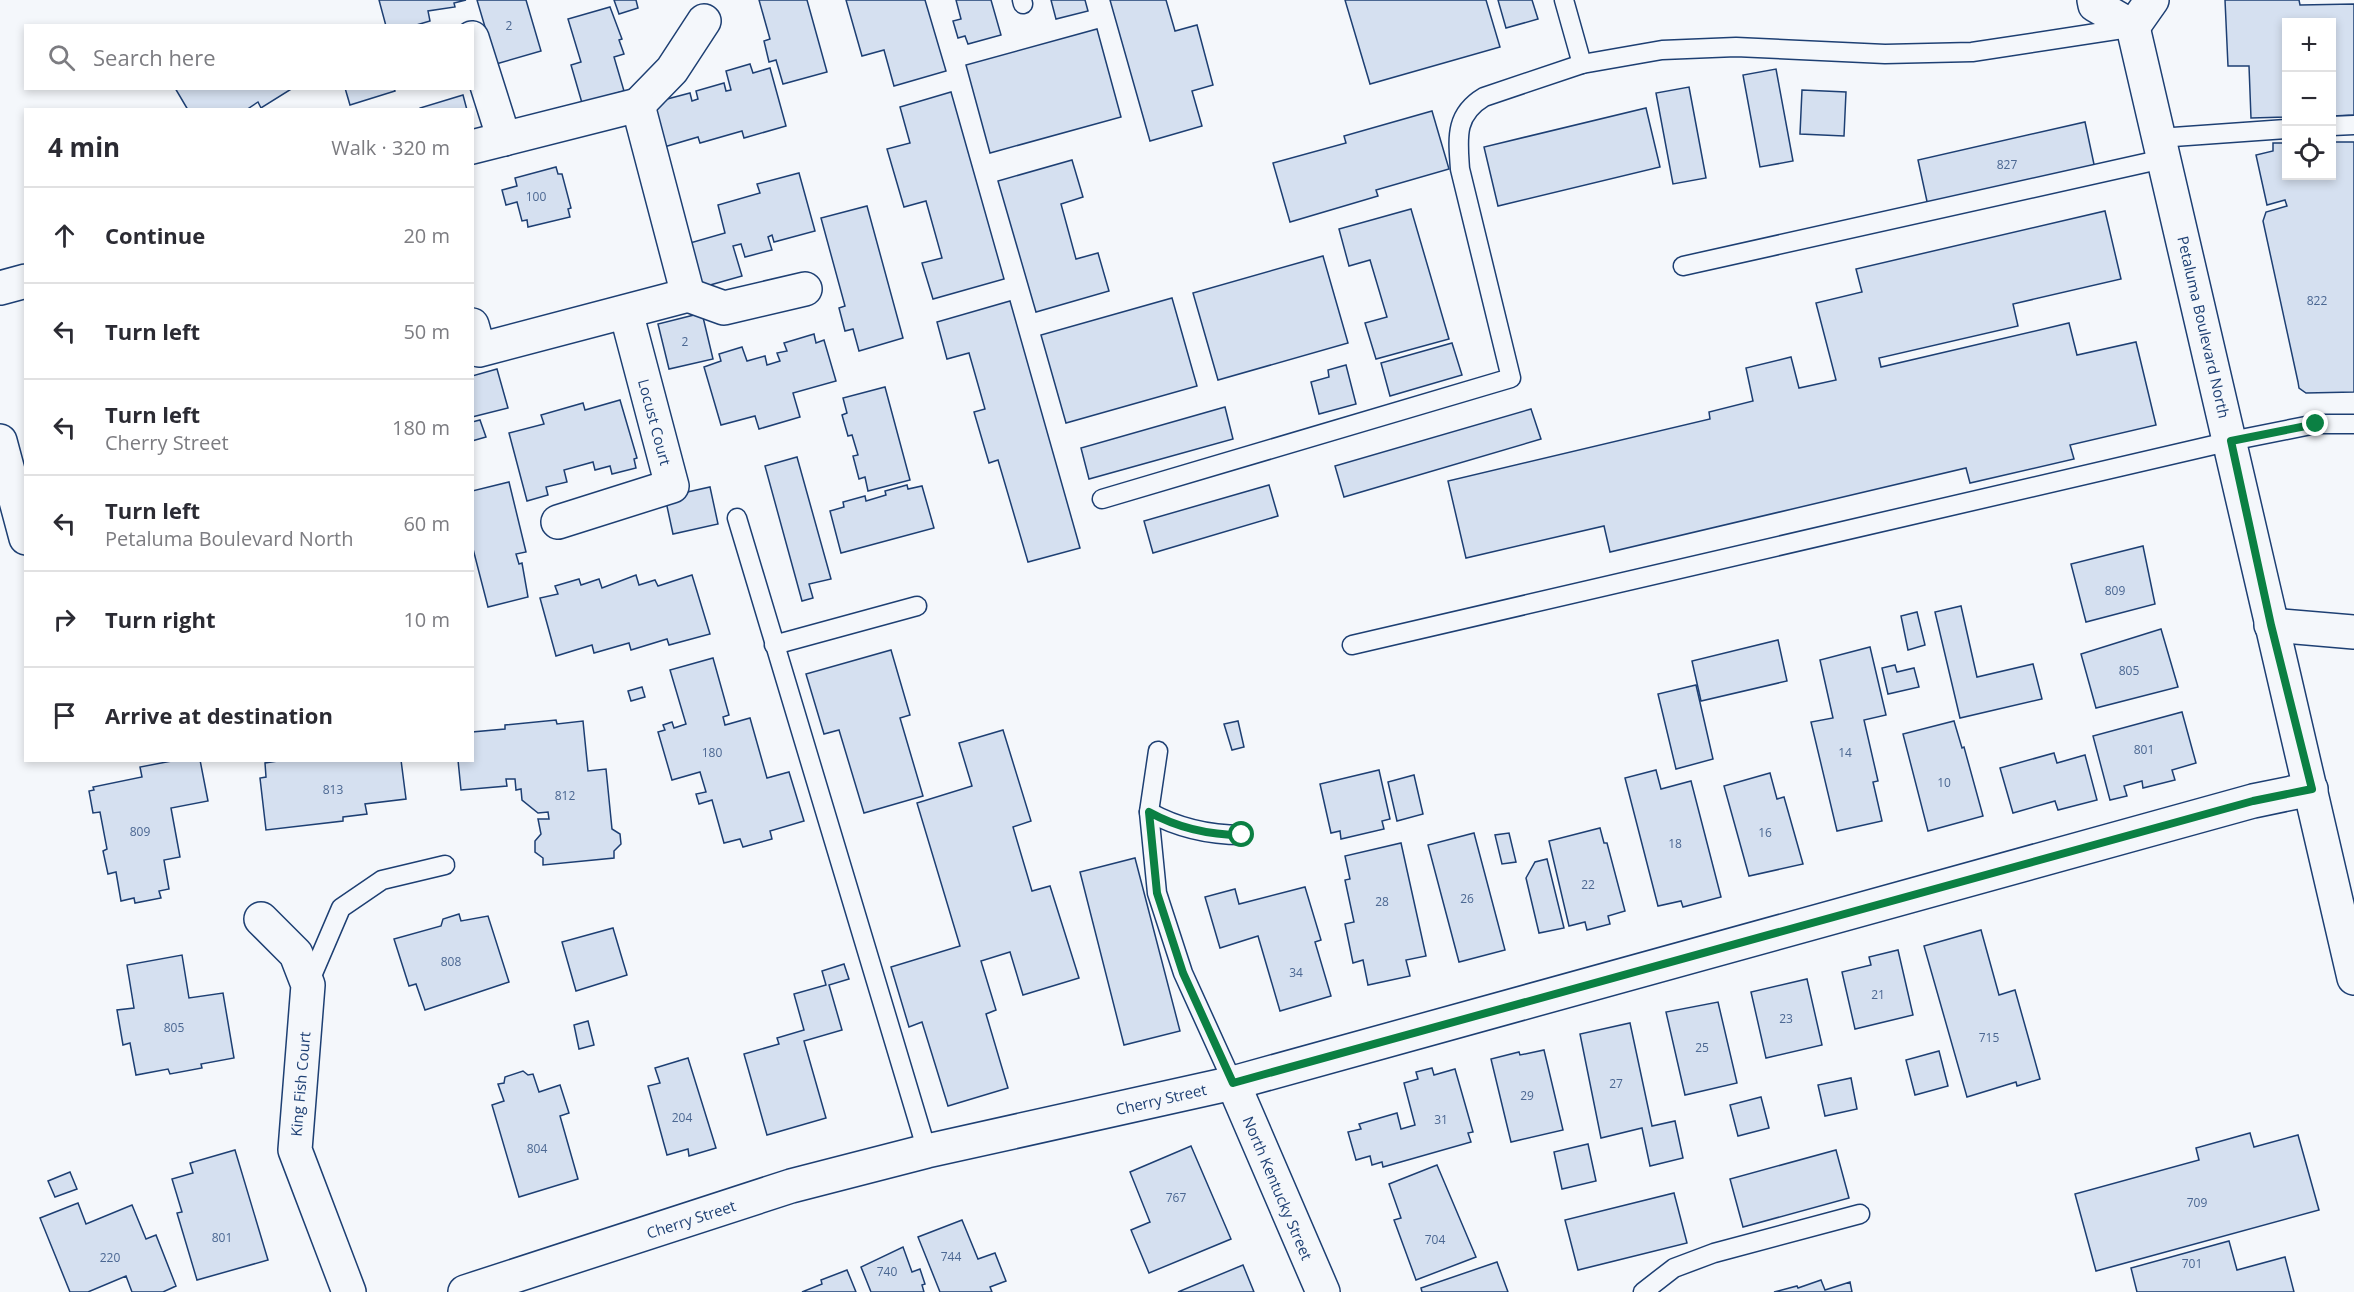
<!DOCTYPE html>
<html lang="en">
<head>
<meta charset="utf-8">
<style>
	:root { --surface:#fff; --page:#f2f2f3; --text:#2b2b33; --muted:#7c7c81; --line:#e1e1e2 }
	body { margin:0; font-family:"Open Sans",sans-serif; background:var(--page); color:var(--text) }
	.controls { position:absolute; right:18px; top:18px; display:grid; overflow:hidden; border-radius:0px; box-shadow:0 3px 9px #0003 }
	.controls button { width:54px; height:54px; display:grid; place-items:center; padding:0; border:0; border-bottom:2px solid var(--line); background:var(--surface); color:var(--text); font:30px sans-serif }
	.stop { position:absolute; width:18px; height:18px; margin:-14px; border:4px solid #0b8043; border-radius:50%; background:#fff }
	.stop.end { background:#0b8043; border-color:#fff; box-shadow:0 2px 6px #0008 }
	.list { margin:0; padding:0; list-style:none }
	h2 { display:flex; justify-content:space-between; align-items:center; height:78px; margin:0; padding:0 24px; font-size:26px }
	h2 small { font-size:20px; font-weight:400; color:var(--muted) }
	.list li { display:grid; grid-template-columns:39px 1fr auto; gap:18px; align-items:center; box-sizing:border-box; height:96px; padding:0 24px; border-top:2px solid var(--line) }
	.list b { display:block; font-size:22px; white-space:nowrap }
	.list p { margin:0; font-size:20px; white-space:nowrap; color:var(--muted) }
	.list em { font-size:20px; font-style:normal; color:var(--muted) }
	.icon { flex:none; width:33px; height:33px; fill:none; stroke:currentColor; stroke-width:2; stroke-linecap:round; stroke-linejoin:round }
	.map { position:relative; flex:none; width:2354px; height:1292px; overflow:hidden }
	.search { position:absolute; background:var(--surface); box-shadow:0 3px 9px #0003; left:24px; top:24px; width:450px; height:66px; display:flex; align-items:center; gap:15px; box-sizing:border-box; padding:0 21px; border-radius:0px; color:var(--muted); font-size:22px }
	.panel { position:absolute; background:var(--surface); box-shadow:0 3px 9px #0003; left:24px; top:108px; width:450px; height:654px; border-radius:0px }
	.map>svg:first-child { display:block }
	.building { fill:#d5e0f0; stroke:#1d3f73; stroke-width:1.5 }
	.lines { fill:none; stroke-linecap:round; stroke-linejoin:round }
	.service-casing { stroke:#1d3f73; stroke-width:21 }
	.minor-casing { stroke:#1d3f73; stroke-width:36 }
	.secondary-casing { stroke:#1d3f73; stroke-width:36 }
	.service { stroke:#f4f7fb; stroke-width:18 }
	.minor { stroke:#f4f7fb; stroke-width:33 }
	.secondary { stroke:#f4f7fb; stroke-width:33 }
	.route { stroke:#0b8043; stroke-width:8 }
	.labels { text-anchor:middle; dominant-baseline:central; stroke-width:4.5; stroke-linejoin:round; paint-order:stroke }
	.number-label { font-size:12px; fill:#4b6792 }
	.street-label { font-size:15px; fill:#1d3f73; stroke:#f4f7fb }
</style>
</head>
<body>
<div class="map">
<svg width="2354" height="1292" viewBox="0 0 2354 1292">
	<rect width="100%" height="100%" fill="#f4f7fb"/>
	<g class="building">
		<polygon points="379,0 466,0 454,3 455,7 428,11 430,21 413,26 386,26"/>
		<polygon points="477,0 526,0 541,51 496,64"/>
		<polygon points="614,0 636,0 638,8 619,14"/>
		<polygon points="759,0 807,0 827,72 783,84 776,60 769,62 764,41 770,39"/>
		<polygon points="846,0 925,0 946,71 894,86 884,50 862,56"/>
		<polygon points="956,0 991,0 1001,35 968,44 965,36 958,38 953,21 961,19"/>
		<polygon points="1051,0 1085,0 1088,11 1056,19"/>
		<polygon points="1110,0 1166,0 1175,31 1197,25 1213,85 1192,91 1202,126 1150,141"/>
		<polygon points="1345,0 1486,0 1500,47 1370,84"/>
		<polygon points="1498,0 1532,0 1538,19 1506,28"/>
		<polygon points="2225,0 2299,0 2300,5 2354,4 2354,115 2332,116 2332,22 2286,22 2286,117 2251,118 2249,66 2228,66"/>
		<polygon points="610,7 622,39 619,40 624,54 614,57 624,91 582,103 571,65 581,62 568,19"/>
		<polygon points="1097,29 1121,117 990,153 966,65"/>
		<polygon points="750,64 753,73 770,68 786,126 744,138 742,131 700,143 698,137 664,147 652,103 690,93 692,101 698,99 696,91 724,83 726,91 731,90 726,71"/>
		<polygon points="1776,69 1793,161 1760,167 1743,75"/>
		<polygon points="1689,87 1706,178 1673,184 1656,93"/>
		<polygon points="175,88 293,88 261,108 258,102 246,110 188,110"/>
		<polygon points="345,88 394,88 395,91 350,105"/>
		<polygon points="1802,90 1846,92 1844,136 1800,134"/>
		<polygon points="951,92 1004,279 933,299 922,263 942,258 926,201 904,207 887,149 910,143 900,107"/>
		<polygon points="463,95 467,110 420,110 420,108"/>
		<polygon points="1646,108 1660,167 1498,206 1484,147"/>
		<polygon points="1432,111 1449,169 1376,190 1378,196 1290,222 1273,163 1346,143 1344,136"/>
		<polygon points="2085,122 2095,169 1928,206 1918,160"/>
		<polygon points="2332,142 2354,142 2354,392 2306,393 2299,388 2298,382 2263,221 2266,212 2287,206 2285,200 2267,205 2256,155 2273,151 2273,143 2286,143 2286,176 2332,176"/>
		<polygon points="1072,160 1083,197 1061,204 1076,259 1098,253 1109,291 1036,312 998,181"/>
		<polygon points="556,167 558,174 562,174 571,208 568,209 570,217 528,227 527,220 522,221 517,202 506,205 502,190 517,186 515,178"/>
		<polygon points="799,173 815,231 774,242 772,235 768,237 772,250 745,257 741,244 733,246 742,276 703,287 690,243 725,233 718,205 760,193 757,184"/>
		<polygon points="867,206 903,338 859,351 853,329 845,331 839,308 845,306 821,218"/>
		<polygon points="1411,209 1449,339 1376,359 1365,323 1387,317 1370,260 1349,266 1339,229"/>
		<polygon points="2105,211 2121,279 2013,304 2018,326 1879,358 1881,367 2069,323 2077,355 2136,342 2156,425 2070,445 2074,459 1970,483 1966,468 1610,552 1604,526 1466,558 1448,481 1710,419 1709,412 1753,401 1746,368 1791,357 1799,388 1836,380 1816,303 1862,292 1856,269"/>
		<polygon points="1323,256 1348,343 1218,380 1193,293"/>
		<polygon points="1172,298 1197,386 1066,423 1041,335"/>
		<polygon points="1010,301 1080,548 1028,562 998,460 989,463 974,412 985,409 969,353 947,359 937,322"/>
		<polygon points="702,313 713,359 669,369 658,324"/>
		<polygon points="814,334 816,343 824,340 836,381 793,393 800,417 759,429 755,416 721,425 704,367 721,361 719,354 742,347 747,361 765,356 767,365 780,361 777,353 787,351 784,343"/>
		<polygon points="1452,343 1462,375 1390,396 1381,363"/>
		<polygon points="1346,365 1356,404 1319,414 1311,382 1329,377 1328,370"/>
		<polygon points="497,369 508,408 472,417 472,376"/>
		<polygon points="885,387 910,480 868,491 865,477 859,479 853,456 858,455 852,435 848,436 842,415 847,413 843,398"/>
		<polygon points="620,400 637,458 634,459 636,468 612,474 610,466 595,470 593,462 564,470 567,482 546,487 548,495 527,501 509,433 544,424 541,415 583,403 585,410"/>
		<polygon points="1225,407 1233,439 1089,479 1081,448"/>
		<polygon points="1531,409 1541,439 1344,497 1335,466"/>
		<polygon points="480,420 486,437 472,441 472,422"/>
		<polygon points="797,457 831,579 809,584 813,598 802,601 765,466"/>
		<polygon points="509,482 526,552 516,554 519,564 522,563 528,597 488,607 472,545 472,491"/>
		<polygon points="907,485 908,489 922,486 934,528 841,553 830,511 844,507 843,502 865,496 866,501 886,495 885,491"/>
		<polygon points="1269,485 1278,516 1153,553 1144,521"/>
		<polygon points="710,487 718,524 673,534 665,497"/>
		<polygon points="2143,546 2155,604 2086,622 2071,564"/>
		<polygon points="636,575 639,585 655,580 658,586 692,575 710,634 669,645 667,639 631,650 629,643 594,653 592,645 556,656 540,598 558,594 555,586 579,579 581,585 599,579 602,588"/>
		<polygon points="1961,606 1977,677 2033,664 2042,699 1960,718 1935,612"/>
		<polygon points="1917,612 1925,645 1908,650 1901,616"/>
		<polygon points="2161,629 2178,687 2096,708 2081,654"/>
		<polygon points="1778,640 1787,681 1701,701 1692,661"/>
		<polygon points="1870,647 1886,715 1864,720 1878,781 1873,782 1882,821 1837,831 1811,722 1833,718 1820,660"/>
		<polygon points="891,650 910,715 900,718 923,796 864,813 839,730 824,734 806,674"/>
		<polygon points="713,658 729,715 723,717 725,725 750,718 767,778 789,772 804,821 770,831 772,839 743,847 740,839 724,843 712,800 699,804 696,794 706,792 700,772 672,780 658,732 665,730 663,725 672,722 674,728 686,724 670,670"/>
		<polygon points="1895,665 1897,672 1914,668 1919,687 1888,694 1882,668"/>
		<polygon points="1696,685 1713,759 1676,769 1658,694"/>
		<polygon points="642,687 645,697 631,701 628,691"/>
		<polygon points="2182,712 2196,763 2172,770 2175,780 2143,788 2142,781 2124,786 2127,796 2110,800 2093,736"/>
		<polygon points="556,720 557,724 583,721 588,771 606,769 612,829 620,834 621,844 614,851 614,858 543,865 543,858 535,852 535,841 541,834 538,819 549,819 548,812 538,813 522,800 521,789 516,790 515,779 506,779 507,786 461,790 458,760 472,760 472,732 505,729 505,725"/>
		<polygon points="1238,721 1244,747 1232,750 1224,724"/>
		<polygon points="1954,721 1962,748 1964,747 1983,816 1928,831 1903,734"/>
		<polygon points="1003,730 1031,821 1013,827 1032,891 1050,886 1079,978 1023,995 1010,952 981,961 996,1010 986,1014 1008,1088 948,1106 922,1022 909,1027 891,967 960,946 917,803 972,786 959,743"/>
		<polygon points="2054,753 2057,763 2085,755 2097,800 2058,810 2055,801 2013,813 2000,768"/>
		<polygon points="177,760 200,760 208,801 171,808 180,857 164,860 169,889 159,891 161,898 135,903 134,898 121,901 116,872 108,874 103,851 107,849 100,812 93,813 89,791 94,790 93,787 142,777 140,767"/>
		<polygon points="284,760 401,760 406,799 365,804 367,814 343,817 343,821 266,830 260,778 266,777 265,763"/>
		<polygon points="1379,770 1390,819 1382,821 1384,829 1341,839 1340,831 1331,833 1320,784"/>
		<polygon points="1656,770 1661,789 1691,781 1721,897 1683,907 1681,901 1658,906 1625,778"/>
		<polygon points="1770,773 1777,799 1784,797 1803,864 1749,876 1724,786"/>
		<polygon points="1414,775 1423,814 1397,821 1388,782"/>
		<polygon points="1600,828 1604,843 1607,843 1625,911 1608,916 1610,924 1587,930 1585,922 1569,926 1549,841"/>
		<polygon points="1474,833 1505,950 1459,962 1428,845"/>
		<polygon points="1509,833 1516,862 1502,864 1495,835"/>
		<polygon points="1401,843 1426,956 1406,960 1410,976 1368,985 1363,960 1353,963 1345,924 1354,922 1345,880 1350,879 1345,856"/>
		<polygon points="1135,858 1180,1031 1124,1045 1080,872"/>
		<polygon points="1547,859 1564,928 1539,933 1526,878 1535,862"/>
		<polygon points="1305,887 1321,940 1315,942 1331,996 1280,1011 1258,936 1220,948 1205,897 1235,889 1239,904"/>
		<polygon points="459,914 461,921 488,916 509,982 425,1010 416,984 409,986 394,939 441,926 443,919"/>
		<polygon points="613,928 627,975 576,991 562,942"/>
		<polygon points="1981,930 1999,995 2015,990 2040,1079 2017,1086 2016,1082 1967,1097 1924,946"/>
		<polygon points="1898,950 1913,1015 1855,1029 1842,972 1871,965 1869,957"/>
		<polygon points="182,955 189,998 223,993 234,1058 201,1064 202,1068 170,1074 168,1069 136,1075 130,1043 123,1045 117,1010 134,1008 127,965"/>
		<polygon points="844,964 849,979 829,985 842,1030 804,1041 826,1118 767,1135 744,1054 779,1044 777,1038 804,1030 794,994 826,985 822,971"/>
		<polygon points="1807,979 1822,1045 1766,1058 1751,992"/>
		<polygon points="1718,1002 1737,1083 1685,1095 1666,1012"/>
		<polygon points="588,1021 594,1045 579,1049 574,1025"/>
		<polygon points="1630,1023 1652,1126 1675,1121 1683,1158 1650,1166 1642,1128 1601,1138 1580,1034"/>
		<polygon points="1544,1050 1563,1130 1511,1142 1491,1059 1519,1052 1520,1055"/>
		<polygon points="1939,1051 1948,1086 1915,1095 1906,1060"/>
		<polygon points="688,1058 716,1148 689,1156 688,1149 667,1155 648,1086 660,1083 655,1068"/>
		<polygon points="1432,1068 1434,1075 1455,1069 1473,1132 1468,1133 1471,1142 1383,1167 1382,1162 1372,1165 1370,1156 1356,1160 1348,1132 1361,1129 1359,1124 1397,1113 1401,1129 1415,1125 1404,1083 1418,1079 1416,1072"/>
		<polygon points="523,1071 528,1075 533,1074 539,1092 560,1085 569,1113 560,1116 578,1179 519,1197 492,1105 504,1101 498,1084 504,1083 505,1077"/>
		<polygon points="1851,1078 1857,1109 1825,1116 1818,1085"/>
		<polygon points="1761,1097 1769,1128 1738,1136 1730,1105"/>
		<polygon points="2250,1133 2254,1147 2298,1135 2319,1210 2096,1271 2075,1194 2199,1160 2196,1148"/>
		<polygon points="1588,1144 1596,1181 1562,1189 1554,1152"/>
		<polygon points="1191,1146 1231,1239 1149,1273 1131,1230 1150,1222 1130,1172"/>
		<polygon points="235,1150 268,1260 197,1280 177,1213 182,1212 172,1179 193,1173 190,1163"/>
		<polygon points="1836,1150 1849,1198 1743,1227 1730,1179"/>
		<polygon points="1437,1165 1476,1257 1416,1280 1394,1220 1401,1218 1389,1184"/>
		<polygon points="70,1172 77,1189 55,1197 48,1181"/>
		<polygon points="1674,1193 1687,1243 1578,1270 1565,1220"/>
		<polygon points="78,1203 86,1224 132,1205 146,1239 156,1235 176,1286 163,1292 132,1292 126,1276 88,1292 70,1292 40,1218"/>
		<polygon points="962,1220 978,1259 995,1253 1006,1281 990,1287 992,1292 940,1292 918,1237"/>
		<polygon points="2229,1241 2237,1270 2285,1257 2294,1292 2137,1292 2131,1268"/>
		<polygon points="903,1247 912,1272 920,1269 925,1284 922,1285 924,1292 871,1292 861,1267"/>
		<polygon points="1497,1262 1508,1292 1422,1292 1421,1288"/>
		<polygon points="1243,1265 1254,1292 1178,1292"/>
		<polygon points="847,1270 856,1292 802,1292 822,1284 821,1280"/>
		<polygon points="1821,1280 1825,1290 1850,1282 1852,1292 1774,1292 1797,1286 1798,1288"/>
	</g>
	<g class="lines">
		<g class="service-casing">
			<g id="service">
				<polyline points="1022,0 1023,4"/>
				<polyline points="1582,64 1662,50 1736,47 1885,54 1972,52 2129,28"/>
				<polyline points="2332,126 2354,125"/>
				<polyline points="2159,138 2286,129"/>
				<polyline points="1683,266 2163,159"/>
				<path d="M1102,499L1511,378L1460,169C1458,139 1454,115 1484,97L1582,64L1564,0"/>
				<polyline points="737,518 927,1151"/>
				<polyline points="774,645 917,606"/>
				<polyline points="1352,645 2231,441 2316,424 2354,424"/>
				<polyline points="1158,751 1149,812 1157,893 1183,973 1233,1083"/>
				<path d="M1149,812C1178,828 1209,835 1242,835"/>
				<polyline points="308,985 341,908 382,880 445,865"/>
				<polyline points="1643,1292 1674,1268 1714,1253 1860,1214"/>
			</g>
		</g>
		<g class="minor-casing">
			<g id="minor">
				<polyline points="472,38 504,139"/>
				<polyline points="638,105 672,70 704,21"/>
				<polyline points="472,147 638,105"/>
				<polyline points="0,288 26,281"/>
				<polyline points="688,295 724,308 805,289"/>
				<polyline points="472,325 479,350 688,295 638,105"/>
				<polyline points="0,441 26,538"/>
				<polyline points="558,522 672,486 626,312"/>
				<polyline points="2271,625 2354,632"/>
				<polyline points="261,919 296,954 308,985 295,1150 349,1292"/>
				<polyline points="1233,1083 1323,1292"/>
				<polyline points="465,1292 791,1186 927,1151 1233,1083 2253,801 2311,789"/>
			</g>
		</g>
		<g class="secondary-casing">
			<g id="secondary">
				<polyline points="2094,0 2095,5 2133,27 2354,978"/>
				<polyline points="2133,27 2152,0"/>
			</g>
		</g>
		<use href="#service" class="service"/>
		<use href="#minor" class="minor"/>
		<use href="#secondary" class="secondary"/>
	</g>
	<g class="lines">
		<path class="route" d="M1242,835C1209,835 1178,828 1149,812L1157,893L1183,973L1233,1083L2253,801L2312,789L2271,625L2231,441L2316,424"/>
	</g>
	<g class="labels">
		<g class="number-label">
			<text x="509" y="25">2</text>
			<text x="2007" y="164">827</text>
			<text x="536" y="196">100</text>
			<text x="2317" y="300">822</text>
			<text x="685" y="341">2</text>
			<text x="2115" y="590">809</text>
			<text x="2129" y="670">805</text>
			<text x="2144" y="749">801</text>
			<text x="712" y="752">180</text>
			<text x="1845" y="752">14</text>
			<text x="1944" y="782">10</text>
			<text x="333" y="789">813</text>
			<text x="565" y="795">812</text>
			<text x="140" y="831">809</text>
			<text x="1765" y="832">16</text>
			<text x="1675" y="843">18</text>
			<text x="1588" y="884">22</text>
			<text x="1467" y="898">26</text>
			<text x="1382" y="901">28</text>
			<text x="451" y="961">808</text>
			<text x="1296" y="972">34</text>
			<text x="1878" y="994">21</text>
			<text x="1786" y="1018">23</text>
			<text x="174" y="1027">805</text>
			<text x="1989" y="1037">715</text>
			<text x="1702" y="1047">25</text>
			<text x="1616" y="1083">27</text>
			<text x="1527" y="1095">29</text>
			<text x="682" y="1117">204</text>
			<text x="1441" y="1119">31</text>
			<text x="537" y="1148">804</text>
			<text x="1176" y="1197">767</text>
			<text x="2197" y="1202">709</text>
			<text x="222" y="1237">801</text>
			<text x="1435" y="1239">704</text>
			<text x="951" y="1256">744</text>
			<text x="110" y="1257">220</text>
			<text x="2192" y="1263">701</text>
			<text x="887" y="1271">740</text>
		</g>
		<g class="street-label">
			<text transform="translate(2204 327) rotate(77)">Petaluma Boulevard North</text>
			<text transform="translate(655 422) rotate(75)">Locust Court</text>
			<text transform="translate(300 1084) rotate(-85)">King Fish Court</text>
			<text transform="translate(1161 1099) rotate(-13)">Cherry Street</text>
			<text transform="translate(1278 1188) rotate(67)">North Kentucky Street</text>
			<text transform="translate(691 1219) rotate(-18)">Cherry Street</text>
		</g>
	</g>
</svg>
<div class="controls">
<button>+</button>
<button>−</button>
<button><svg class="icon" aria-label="locate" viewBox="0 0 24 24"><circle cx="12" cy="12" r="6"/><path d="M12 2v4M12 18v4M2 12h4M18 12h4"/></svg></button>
</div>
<div class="stop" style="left:1242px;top:835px"></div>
<div class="stop end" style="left:2316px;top:424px"></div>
<div class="search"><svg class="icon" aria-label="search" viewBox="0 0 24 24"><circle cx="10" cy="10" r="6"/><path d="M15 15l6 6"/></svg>Search here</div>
<section class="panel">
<h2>4 min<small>Walk · 320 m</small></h2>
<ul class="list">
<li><svg class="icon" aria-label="ahead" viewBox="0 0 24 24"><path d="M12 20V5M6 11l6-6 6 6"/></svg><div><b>Continue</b></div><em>20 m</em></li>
<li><svg class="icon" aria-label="left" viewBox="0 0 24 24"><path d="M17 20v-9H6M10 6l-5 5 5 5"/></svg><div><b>Turn left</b></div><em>50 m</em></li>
<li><svg class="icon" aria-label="left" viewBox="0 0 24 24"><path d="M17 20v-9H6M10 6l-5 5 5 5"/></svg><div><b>Turn left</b><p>Cherry Street</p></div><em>180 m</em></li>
<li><svg class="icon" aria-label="left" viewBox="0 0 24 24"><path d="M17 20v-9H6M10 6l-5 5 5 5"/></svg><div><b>Turn left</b><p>Petaluma Boulevard North</p></div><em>60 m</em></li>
<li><svg class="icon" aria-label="right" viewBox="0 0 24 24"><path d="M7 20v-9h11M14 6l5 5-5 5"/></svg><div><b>Turn right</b></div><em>10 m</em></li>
<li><svg class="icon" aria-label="arrive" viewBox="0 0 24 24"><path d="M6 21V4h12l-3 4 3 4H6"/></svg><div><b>Arrive at destination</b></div></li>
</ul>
</section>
</div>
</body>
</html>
